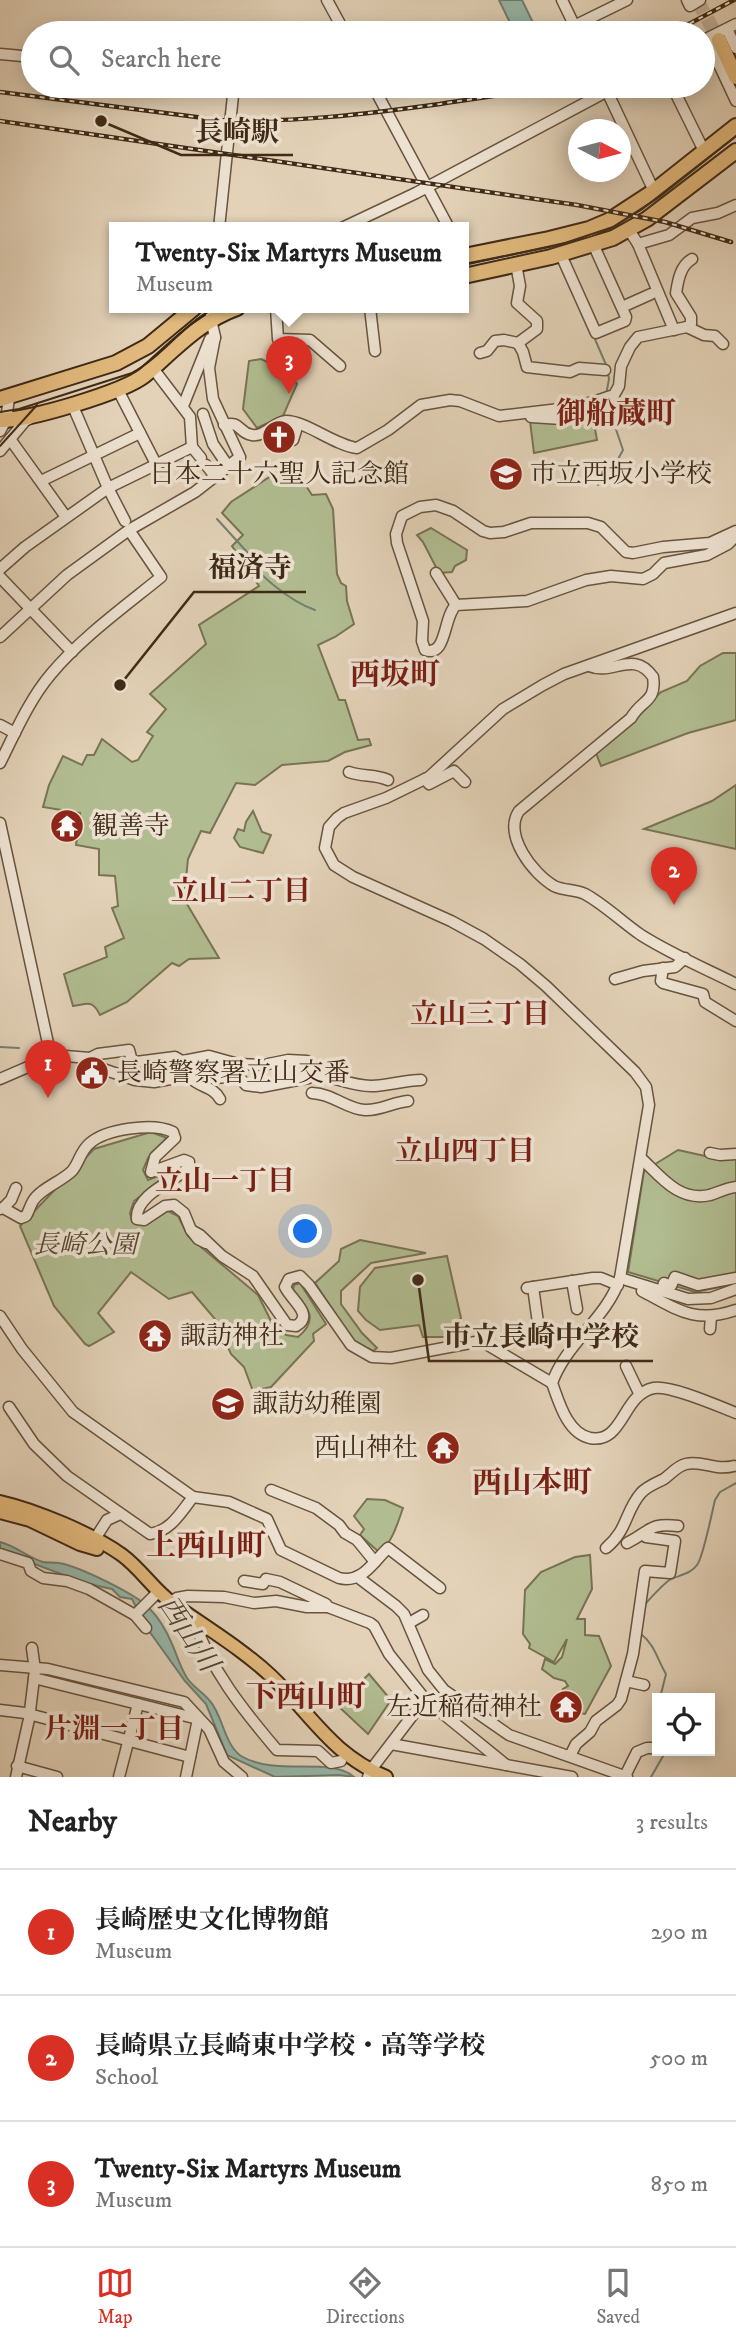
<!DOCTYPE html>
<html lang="en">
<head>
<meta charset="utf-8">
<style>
	:root { --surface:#fff; --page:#f2f2f2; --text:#222; --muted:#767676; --line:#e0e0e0; --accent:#d93025 }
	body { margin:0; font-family:"IM FELL DW Pica","Noto Serif JP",serif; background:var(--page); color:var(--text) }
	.controls { position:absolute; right:21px; bottom:21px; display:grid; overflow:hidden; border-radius:0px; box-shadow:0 4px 18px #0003 }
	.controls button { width:63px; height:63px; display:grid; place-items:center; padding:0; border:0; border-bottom:2px solid var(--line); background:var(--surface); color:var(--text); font:35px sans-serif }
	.compass { position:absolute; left:568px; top:119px; width:63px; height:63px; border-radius:50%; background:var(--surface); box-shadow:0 4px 18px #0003; rotate:96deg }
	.you { position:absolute; left:306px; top:1232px; width:24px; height:24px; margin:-18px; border:5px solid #fff; border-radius:50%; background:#1a73e8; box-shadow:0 0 0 10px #1a73e833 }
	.badge { display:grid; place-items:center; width:46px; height:46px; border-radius:50%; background:var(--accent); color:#fff; font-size:23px; font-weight:700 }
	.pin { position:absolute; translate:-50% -58px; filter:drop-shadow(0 2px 4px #0008) }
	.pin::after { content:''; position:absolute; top:37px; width:24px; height:21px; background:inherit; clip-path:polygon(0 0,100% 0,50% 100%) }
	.popup { position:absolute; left:109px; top:222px; width:360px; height:91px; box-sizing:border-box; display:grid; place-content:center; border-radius:0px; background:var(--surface); filter:drop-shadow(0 2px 5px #0005); font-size:23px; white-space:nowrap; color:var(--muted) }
	.popup b { font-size:26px; color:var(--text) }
	.popup::after { content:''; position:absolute; left:50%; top:100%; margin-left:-14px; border:14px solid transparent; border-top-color:var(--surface) }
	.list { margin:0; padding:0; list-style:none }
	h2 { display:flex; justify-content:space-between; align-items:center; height:91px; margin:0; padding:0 28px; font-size:30px }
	h2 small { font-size:23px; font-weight:400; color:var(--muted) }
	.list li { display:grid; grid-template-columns:46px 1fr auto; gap:21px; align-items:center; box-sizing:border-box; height:126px; padding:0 28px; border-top:2px solid var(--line) }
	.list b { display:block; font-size:26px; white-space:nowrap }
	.list p { margin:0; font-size:23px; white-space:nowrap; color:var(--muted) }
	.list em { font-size:23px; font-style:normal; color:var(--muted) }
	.icon { flex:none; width:38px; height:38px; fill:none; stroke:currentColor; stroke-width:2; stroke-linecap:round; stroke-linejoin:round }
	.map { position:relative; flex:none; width:736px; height:1777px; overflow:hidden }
	.search { position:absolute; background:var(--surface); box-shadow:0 4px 18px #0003; left:21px; right:21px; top:21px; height:77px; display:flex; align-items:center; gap:18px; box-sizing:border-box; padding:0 24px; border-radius:38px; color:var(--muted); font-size:26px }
	.sheet { height:469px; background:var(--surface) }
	nav { display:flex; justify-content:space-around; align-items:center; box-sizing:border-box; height:98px; border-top:2px solid var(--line); background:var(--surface); font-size:19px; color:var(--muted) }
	nav a { display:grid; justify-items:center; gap:4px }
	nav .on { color:var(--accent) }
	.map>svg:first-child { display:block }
	.green { fill:#b1bd91; stroke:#787454; stroke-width:2 }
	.water { fill:#96b8ab; stroke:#737f6f; stroke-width:2 }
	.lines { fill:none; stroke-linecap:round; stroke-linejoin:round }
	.stream { stroke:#737f6f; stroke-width:2 }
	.highway-tunnel { stroke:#c2b098; stroke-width:14; stroke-dasharray:14 7; stroke-linecap:butt }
	.minor-casing { stroke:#68543e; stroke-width:13 }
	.major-casing { stroke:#3f2a16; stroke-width:16 }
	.highway-casing { stroke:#3f2a16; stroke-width:18 }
	.minor { stroke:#ede2d1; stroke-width:10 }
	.major { stroke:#e2b97c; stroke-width:12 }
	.highway { stroke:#e2b97c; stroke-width:14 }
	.tram { stroke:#3f2a16; stroke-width:2 }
	.rail-casing { stroke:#3f2a16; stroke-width:4.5 }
	.rail { stroke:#ede2d1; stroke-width:2; stroke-dasharray:5; stroke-linecap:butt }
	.labels { text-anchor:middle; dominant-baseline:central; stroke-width:7; stroke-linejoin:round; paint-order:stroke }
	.poi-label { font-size:26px; fill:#3f2a16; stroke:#ede2d1; text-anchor:start }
	.park-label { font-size:26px; font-style:italic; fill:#56472f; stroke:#ede2d1 }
	.neighbourhood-label { font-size:28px; font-weight:bold; fill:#7a1f14; stroke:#ede2d1 }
	.water-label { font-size:28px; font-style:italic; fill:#504634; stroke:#ede2d1 }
	.quarter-label { font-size:30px; font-weight:bold; fill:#7a1f14; stroke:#ede2d1 }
	.leader { fill:none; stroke:#3f2a16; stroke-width:2.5 }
	.callout-dot { fill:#3f2a16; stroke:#ede2d1; stroke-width:2.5 }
	.callout-label { font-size:28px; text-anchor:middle; font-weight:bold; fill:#3f2a16; stroke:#ede2d1; stroke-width:7; stroke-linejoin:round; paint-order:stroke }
</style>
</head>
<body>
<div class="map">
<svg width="736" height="1777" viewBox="0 0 736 1777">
	<rect width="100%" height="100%" fill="#e3d2b8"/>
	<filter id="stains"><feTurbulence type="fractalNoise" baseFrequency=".00286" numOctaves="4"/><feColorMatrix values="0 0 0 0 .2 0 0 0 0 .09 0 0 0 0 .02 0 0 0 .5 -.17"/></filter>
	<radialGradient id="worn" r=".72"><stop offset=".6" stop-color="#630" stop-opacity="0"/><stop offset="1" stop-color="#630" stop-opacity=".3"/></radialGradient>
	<g class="green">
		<polygon points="261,359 288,372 297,384 283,416 257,428 243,409 249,361"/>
		<polygon points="593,418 597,440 534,453 530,421 568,424"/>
		<path d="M291,463L312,495L326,494L333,509L337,574L341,583L346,586L347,601L354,624L335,637L318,645L339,700H345L358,740L369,739L371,745L345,752L328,761L282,765L255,785L236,783L210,833L201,831L188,859L184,899L219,958L189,959L179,966L172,963L127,1002L100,1015C92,999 88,1004 73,1006L64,974L107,957L105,947L124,938L112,908L118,906L115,876L99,875V849L76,845L80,813L43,807L49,785L63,756L82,765L87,755H94L102,739L132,762L138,760L153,736L147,732L166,709L150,694L206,644L199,625L259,586L232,546L243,535L222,513L231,502Z"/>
		<polygon points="431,528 467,550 466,560 455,566 452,572 439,573 423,542 417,535"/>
		<polygon points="723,653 736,653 736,720 688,733 601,766 596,753 661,692 687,681 700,666"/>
		<polygon points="736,785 736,849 644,829 712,801"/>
		<polygon points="253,811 262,832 271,835 263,853 240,847 234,838 238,829 244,831 246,822"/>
		<path d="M151,1132L167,1138L148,1158L143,1170L148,1180L177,1169L134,1201L130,1213L132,1222L144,1225L168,1211L178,1216L188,1236L258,1295L272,1323L286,1335L298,1337C320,1319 307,1307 293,1290L294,1285L300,1283L326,1324L313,1334L314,1341L271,1387L253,1391L244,1367L231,1354L215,1319L192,1292L169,1299L131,1272L98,1313L114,1332L89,1346L85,1344L54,1306L20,1226L94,1149Z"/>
		<polygon points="678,1150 723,1160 736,1157 736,1284 695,1292 628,1272 644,1171"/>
		<polygon points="360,1240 426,1253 371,1263 341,1291 341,1304 362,1333 377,1348 373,1351 354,1342 315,1283 339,1261 341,1249"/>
		<polygon points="447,1256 461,1318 452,1330 453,1337 423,1337 419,1325 380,1330 366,1320 358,1311 360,1287 375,1268"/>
		<path d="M367,1499L385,1500L403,1508C397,1525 393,1540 380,1553L360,1535L364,1529L354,1516Z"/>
		<polygon points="590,1555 592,1589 577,1619 585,1619 585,1635 599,1636 611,1666 585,1714 560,1710 557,1708 563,1689 568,1686 565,1681 554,1678 542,1669 545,1659 555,1664 562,1657 567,1639 554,1662 529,1648 530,1644 523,1634 525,1590 541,1572 575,1557"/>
		<polygon points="369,1674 391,1700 368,1734 337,1705"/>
	</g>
	<g class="water">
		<polygon points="499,0 522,0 538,33 515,33"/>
		<path d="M0,1542C16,1546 27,1557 43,1562C48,1563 54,1562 59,1563C78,1566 136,1594 149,1608C158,1617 167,1632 172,1644C177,1655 180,1667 187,1678C193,1687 203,1692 210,1701C223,1716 224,1744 241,1756C276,1777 330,1756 354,1777L339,1775L275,1777L227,1755L206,1704L185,1681L134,1610L136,1607L132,1599L120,1597L112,1589L66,1579L64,1575L0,1551Z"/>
	</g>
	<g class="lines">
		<g class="stream">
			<polyline points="594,337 607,367"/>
			<polyline points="606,395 609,379 608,373"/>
			<polyline points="598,485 608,466 616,463 623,450 607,403"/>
			<path d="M217,519L247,552C252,573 294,603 315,610"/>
			<polyline points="0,1047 19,1048"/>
			<path d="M645,1605C648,1600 663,1585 668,1581C677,1575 690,1575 697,1565C703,1558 712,1512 715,1500L720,1492L736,1483"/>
			<path d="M641,1634C655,1645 657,1659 666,1674L660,1698"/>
			<polyline points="651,1777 666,1751"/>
		</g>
		<polyline class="highway-tunnel" points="697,0 719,40"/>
		<g class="minor-casing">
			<g id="minor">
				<polyline points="327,0 345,33"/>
				<polyline points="562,0 578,33"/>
				<polyline points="687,0 690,6 700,0"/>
				<polyline points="574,26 627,0"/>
				<polyline points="727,29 736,48"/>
				<polyline points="706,39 736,24"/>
				<polyline points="707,39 736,101"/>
				<polyline points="0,54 33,57"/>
				<polyline points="314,86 344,90 375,90"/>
				<polyline points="373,86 449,228"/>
				<polyline points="672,86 704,151"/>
				<polyline points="605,87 654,191"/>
				<polyline points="219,228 234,86"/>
				<polyline points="342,228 416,193 617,86"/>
				<polyline points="629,230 638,244 674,330"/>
				<polyline points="638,244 669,235 692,218 718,213 736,205"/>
				<polyline points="561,255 596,333 625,321 626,317 594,246"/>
				<polyline points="622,307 651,294"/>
				<polyline points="276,308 278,339 310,340 340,366"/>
				<polyline points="370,308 375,351"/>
				<path d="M687,327L691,324V317L676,293C678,281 680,266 692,259"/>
				<polyline points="518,343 523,352 527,367 570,372 579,368 605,370"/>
				<polyline points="480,353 487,351 495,341 504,340 518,343 537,329 537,321 517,303 520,286 516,264"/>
				<polyline points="152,367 187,413 190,417 192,447 201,458"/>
				<polyline points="117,388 156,464"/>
				<polyline points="72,404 108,488 125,521"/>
				<polyline points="183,406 210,339 215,338"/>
				<polyline points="203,414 213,444 228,466"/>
				<polyline points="531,417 562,419"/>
				<path d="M224,425C241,420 238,433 252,435C265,437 273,422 286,421C306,421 334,445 357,448L388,430L421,405L450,400L460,401L499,416L576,407L602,399L614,395L619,386L621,366L630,347L638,337L687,327L704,335L715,336L723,344"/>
				<polyline points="0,431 6,420 9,398"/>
				<polyline points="10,439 66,517"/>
				<polyline points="293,440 298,424"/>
				<polyline points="0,451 25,421 31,418"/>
				<polyline points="206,465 215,476"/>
				<polyline points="41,481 140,433"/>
				<path d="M736,531L710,543L663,547L633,553L626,552L601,527L588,523H531L504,532L490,533L483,531L453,511L436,505L420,507L402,516L396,534L397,543L423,621L422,641L425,650C447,658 443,617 456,605L527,601L586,580L611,576L643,579L653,574L664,563L707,555L728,544L736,536"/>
				<polyline points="0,569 25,547 108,488 192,447"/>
				<polyline points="436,573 456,605"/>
				<polyline points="0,577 72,652"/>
				<path d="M736,613L564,674L543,685L503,709L429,777L386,798L344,813L337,818L329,827L325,848L334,865L353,877L451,921L484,939L520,964L546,986L635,1072L646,1087L649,1105L620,1278C607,1318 566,1343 552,1383C559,1402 567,1433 590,1438C624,1444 622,1394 654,1388C671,1385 718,1406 736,1413"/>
				<polyline points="0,637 67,575 129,530 195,492 240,457 213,399 209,368 215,337 211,320 211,308"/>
				<path d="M589,666C613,676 633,649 653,677C657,702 641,700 631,718L519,811C503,835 533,874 554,886C564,891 575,889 585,894C605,905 622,922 641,935C671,954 704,968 736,984"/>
				<polyline points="0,725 15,733"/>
				<path d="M0,763C15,733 29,700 51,674C81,638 124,607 161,577L129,530"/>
				<path d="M349,772C362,777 375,774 388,780"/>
				<polyline points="425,779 429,784 454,771 465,782"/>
				<polyline points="0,823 51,1057"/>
				<polyline points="663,968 661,981 663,983 703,994 705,1002 736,1021"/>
				<polyline points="615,979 643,971 675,967 685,958"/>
				<path d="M90,1058L98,1054L129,1050L132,1061L136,1062L175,1057C186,1062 185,1070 192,1079C201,1088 213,1086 220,1099"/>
				<polyline points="183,1061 209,1056 238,1064"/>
				<polyline points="268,1064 288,1060 307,1061 315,1074"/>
				<polyline points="236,1069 238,1064 261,1065"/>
				<path d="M0,1079L51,1057L65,1056L90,1058L100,1068L135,1080L154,1082L176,1078H216L234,1076L239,1077L246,1085L261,1087L308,1078L315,1074C334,1077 352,1086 371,1086C388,1086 404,1080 421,1080"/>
				<path d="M312,1093C334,1094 346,1109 365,1110C379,1111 394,1102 408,1101"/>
				<polyline points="710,1153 720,1155 736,1154"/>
				<path d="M641,1158C661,1177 679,1202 710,1195C719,1192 727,1188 736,1187"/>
				<polyline points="3,1208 11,1200 16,1188"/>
				<path d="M0,1209L3,1208L21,1218L26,1216C29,1211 30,1206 33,1201C41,1188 61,1182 72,1171C79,1163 80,1152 89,1144C105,1129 153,1122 173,1132L175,1138L155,1157L151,1172L184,1160L189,1162V1166L184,1172C168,1183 135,1197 137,1219L144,1220L165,1206L174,1205L184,1213L191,1230"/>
				<path d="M206,1243L198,1239L191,1230L200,1235L222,1256L253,1276L287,1325L296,1326C315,1315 291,1300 285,1287L289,1279L300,1276L309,1285L351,1345L372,1357L391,1358L481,1341L552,1383"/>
				<polyline points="620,1278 688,1299 711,1298 736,1289"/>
				<polyline points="572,1281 577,1309"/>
				<polyline points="533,1287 539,1330 536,1333"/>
				<polyline points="527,1288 593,1278 601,1278 618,1285"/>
				<path d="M642,1291C678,1310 695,1324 736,1310"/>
				<polyline points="661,1292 664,1283 671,1286 675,1277 698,1285 736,1278"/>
				<path d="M0,1316L22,1349L73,1412L193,1497L229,1502L267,1519L281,1550L339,1578C362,1584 373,1562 388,1548L440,1588"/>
				<polyline points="710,1329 711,1317"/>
				<polyline points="626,1366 639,1393"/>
				<path d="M9,1407L34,1444L67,1476L150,1534C171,1531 181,1512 193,1497"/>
				<polyline points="271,1490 316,1508 339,1525 345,1533 357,1540 375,1562"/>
				<polyline points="93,1542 107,1520 120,1514"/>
				<path d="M627,1543C650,1532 649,1522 678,1526"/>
				<path d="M606,1548C628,1530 625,1511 641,1493C646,1487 656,1483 664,1479C671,1474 677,1466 686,1464C703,1460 714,1471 734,1466"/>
				<polyline points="0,1554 28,1563 31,1571 43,1578 67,1581 89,1589 135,1615"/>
				<polyline points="359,1578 396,1606 404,1614 428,1670 444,1690 509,1735 627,1777"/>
				<polyline points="244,1581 263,1584 266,1579 280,1582 326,1604 328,1607"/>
				<polyline points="171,1602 177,1598 188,1596 224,1597 254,1603 276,1601 307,1607 328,1607 370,1623 374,1626 389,1654 425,1699 506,1765"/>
				<path d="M193,1618C210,1669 243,1710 277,1750L318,1751L331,1763L341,1761"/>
				<polyline points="409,1623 423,1615"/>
				<polyline points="146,1628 135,1615 158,1592"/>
				<polyline points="0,1665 48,1669 184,1702 209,1729 224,1762 242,1777"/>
				<polyline points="34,1678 198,1719"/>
				<polyline points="626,1681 644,1685"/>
				<polyline points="0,1710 25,1713 190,1757"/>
				<polyline points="391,1744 572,1777"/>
				<polyline points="570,1756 576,1744 590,1732 596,1721 617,1705 621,1699 633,1654 645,1571 670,1573 675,1541 646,1537"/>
				<polyline points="17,1766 57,1777"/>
				<polyline points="625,1776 637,1752 647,1748 657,1748"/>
				<polyline points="16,1777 29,1719 35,1670 32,1648"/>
				<polyline points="119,1777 138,1704"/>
				<polyline points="186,1777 198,1719"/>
				<polyline points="368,1777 370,1771 425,1699"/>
			</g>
		</g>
		<g class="major-casing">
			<g id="major">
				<path d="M0,1502C35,1510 93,1534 122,1555C141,1569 153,1589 172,1603C205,1627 241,1648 271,1676C312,1715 331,1754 386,1777"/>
				<polyline points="0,1512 30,1520 80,1544 97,1549"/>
			</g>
		</g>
		<g class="highway-casing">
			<g id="highway">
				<polyline points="719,40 736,77"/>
				<polyline points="464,256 549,239 589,229 608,221 654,191 736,126"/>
				<polyline points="464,276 551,257 613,238 647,219 736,151"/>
				<polyline points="0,399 116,363 148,346 194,308"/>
				<path d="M0,420C27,421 124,392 145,375C174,350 200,321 237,308"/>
			</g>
		</g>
		<use href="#minor" class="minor"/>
		<use href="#major" class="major"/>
		<use href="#highway" class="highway"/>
		<g class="tram">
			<polyline points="464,265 565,243 613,227 641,210 736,136"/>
			<path d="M0,412L19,409L132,373C163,356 183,324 215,308"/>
			<polyline points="0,446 37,405"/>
		</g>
		<g class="rail-casing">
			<g id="rail">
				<polyline points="672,33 734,0"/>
				<path d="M0,92L220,120C294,123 366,114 440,104C477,98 515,94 552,86"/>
				<polyline points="0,121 577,205 665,222 731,242"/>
				<polyline points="218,131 277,130"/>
			</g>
		</g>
		<use href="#rail" class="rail"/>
	</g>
	<defs>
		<g id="church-disc" transform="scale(1.75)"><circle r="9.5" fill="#8f2418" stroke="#ede2d1"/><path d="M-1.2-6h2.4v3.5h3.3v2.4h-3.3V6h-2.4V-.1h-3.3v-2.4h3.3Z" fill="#fff"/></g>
		<g id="school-disc" transform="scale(1.75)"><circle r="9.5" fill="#8f2418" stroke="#ede2d1"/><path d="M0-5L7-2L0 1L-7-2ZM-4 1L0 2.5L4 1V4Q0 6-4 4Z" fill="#fff"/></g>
		<g id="temple-disc" transform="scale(1.75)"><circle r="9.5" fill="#8f2418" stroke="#ede2d1"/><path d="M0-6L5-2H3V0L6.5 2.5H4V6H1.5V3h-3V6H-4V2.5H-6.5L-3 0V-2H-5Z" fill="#fff"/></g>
		<g id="civic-disc" transform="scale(1.75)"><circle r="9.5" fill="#8f2418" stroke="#ede2d1"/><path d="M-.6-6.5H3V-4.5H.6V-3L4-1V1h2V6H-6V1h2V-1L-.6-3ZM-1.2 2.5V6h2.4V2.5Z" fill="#fff"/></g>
	</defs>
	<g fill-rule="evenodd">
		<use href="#church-disc" x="279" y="437"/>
		<use href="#school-disc" x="506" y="474"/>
		<use href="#temple-disc" x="67" y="826"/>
		<use href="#civic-disc" x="92" y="1073"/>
		<use href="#temple-disc" x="155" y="1336"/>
		<use href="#school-disc" x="228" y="1404"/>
		<use href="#temple-disc" x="443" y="1448"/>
		<use href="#temple-disc" x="566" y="1707"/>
	</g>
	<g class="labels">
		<g class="poi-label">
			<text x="279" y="474" text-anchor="middle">日本二十六聖人記念館</text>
			<text x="530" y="474">市立西坂小学校</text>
			<text x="92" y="826">観善寺</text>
			<text x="116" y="1073">長崎警察署立山交番</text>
			<text x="180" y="1336">諏訪神社</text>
			<text x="252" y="1404">諏訪幼稚園</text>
			<text x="418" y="1448" text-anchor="end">西山神社</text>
			<text x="542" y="1707" text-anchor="end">左近稲荷神社</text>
		</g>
		<g class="park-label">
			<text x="85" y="1245">長崎公園</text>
		</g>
		<g class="neighbourhood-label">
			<text x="241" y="891">立山二丁目</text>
			<text x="480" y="1014">立山三丁目</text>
			<text x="465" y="1151">立山四丁目</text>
			<text x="225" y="1181">立山一丁目</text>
			<text x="114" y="1729">片淵一丁目</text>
		</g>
		<g class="water-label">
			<text transform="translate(188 1634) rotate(56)">西山川</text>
		</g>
		<g class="quarter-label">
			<text x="616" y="414">御船蔵町</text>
			<text x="395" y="675">西坂町</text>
			<text x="532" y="1483">西山本町</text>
			<text x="206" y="1546">上西山町</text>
			<text x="306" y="1697">下西山町</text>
		</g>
	</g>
	<path class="leader" d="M101 121L181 155H293M120 685L194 592H306M418 1280L429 1361H653"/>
	<g class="callout-dot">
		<circle cx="101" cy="121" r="7"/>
		<circle cx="120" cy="685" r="7"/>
		<circle cx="418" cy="1280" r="7"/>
	</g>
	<g class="callout-label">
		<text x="237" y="141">長崎駅</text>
		<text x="250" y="577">福済寺</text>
		<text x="541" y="1346">市立長崎中学校</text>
	</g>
	<rect width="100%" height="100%" filter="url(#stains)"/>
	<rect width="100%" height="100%" fill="url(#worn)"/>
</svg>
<div class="controls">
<button><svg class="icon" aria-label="locate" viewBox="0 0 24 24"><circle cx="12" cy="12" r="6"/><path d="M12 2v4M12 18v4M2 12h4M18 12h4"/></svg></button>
</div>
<svg class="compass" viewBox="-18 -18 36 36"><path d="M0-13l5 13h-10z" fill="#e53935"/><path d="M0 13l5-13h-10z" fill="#767676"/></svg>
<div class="you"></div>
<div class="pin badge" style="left:48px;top:1098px">1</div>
<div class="pin badge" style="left:674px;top:905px">2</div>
<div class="pin badge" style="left:289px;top:394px">3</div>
<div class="popup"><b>Twenty-Six Martyrs Museum</b>Museum</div>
<div class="search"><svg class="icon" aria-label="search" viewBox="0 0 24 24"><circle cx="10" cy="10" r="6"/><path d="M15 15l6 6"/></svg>Search here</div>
</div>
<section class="sheet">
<h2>Nearby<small>3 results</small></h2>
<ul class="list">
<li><span class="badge">1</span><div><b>長崎歴史文化博物館</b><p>Museum</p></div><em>290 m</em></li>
<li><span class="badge">2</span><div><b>長崎県立長崎東中学校・高等学校</b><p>School</p></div><em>500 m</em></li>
<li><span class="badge">3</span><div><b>Twenty-Six Martyrs Museum</b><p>Museum</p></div><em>850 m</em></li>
</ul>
</section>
<nav>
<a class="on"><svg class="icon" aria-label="map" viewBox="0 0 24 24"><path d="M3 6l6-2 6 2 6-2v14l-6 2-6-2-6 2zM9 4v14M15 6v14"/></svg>Map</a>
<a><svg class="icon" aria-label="directions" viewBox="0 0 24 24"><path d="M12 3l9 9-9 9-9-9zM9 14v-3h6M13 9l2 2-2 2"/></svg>Directions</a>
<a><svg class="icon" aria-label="saved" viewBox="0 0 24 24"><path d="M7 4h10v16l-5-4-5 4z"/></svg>Saved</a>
</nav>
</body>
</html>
